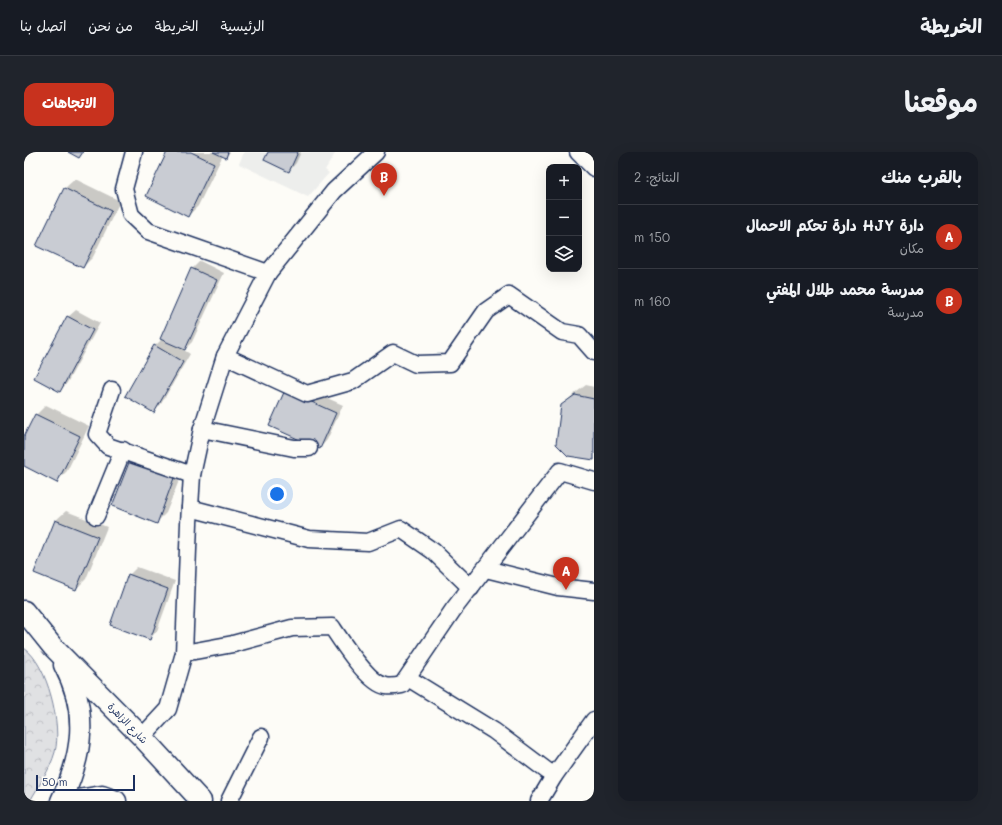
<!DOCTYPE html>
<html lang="ar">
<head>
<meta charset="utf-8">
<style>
	:root { --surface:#171b24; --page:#20242c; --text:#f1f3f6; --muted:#9ea1a6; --line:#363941; --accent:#c8321e }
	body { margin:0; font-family:Mali,"Playpen Sans Arabic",sans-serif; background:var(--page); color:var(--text); direction:rtl }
	.controls { position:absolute; right:12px; top:12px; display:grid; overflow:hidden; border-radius:8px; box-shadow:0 4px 16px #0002 }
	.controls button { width:36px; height:36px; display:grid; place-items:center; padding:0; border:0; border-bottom:1px solid var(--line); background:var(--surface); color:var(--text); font:20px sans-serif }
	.scale { position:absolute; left:12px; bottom:10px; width:99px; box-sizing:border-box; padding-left:4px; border:2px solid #1b2f5e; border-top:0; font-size:11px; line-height:14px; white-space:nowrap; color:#1b2f5e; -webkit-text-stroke:3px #fdfcf7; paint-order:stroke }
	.you { position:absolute; left:253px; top:342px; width:14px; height:14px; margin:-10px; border:3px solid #fff; border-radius:50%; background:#1a73e8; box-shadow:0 0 0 6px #1a73e833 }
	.badge { display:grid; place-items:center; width:26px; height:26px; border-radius:50%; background:var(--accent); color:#fff; font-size:13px; font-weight:700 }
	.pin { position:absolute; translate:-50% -33px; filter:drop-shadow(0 1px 2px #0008) }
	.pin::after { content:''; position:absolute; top:21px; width:14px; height:12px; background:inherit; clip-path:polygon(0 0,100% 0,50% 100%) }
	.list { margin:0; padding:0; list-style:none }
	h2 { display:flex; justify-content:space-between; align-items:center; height:52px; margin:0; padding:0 16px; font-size:17px }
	h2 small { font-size:13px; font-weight:400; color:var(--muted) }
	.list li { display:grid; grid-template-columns:26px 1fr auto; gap:12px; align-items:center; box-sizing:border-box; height:64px; padding:0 16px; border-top:1px solid var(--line) }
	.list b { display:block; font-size:15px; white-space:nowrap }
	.list p { margin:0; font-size:13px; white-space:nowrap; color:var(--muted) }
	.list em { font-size:13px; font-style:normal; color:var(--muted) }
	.icon { flex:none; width:22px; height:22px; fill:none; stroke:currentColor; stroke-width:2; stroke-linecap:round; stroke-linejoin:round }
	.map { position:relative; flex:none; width:570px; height:649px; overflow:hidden; direction:ltr; border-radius:12px }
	header { display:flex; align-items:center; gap:24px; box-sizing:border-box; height:56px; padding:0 20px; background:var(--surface); border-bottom:1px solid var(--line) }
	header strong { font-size:19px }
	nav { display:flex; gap:22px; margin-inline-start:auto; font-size:14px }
	.intro { display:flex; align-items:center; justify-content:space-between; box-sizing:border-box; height:96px; padding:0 24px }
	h1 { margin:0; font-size:28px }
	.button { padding:10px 18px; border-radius:12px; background:var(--accent); color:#fff; font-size:14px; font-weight:700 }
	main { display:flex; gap:24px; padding:0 24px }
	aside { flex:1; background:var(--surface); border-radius:12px; box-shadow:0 4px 16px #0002 }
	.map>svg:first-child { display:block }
	.built { fill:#edeeec }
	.forest { fill:url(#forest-crowns); stroke:#7e88a0 }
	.shadow { fill:#0003 }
	.building { fill:#c9ccd3; stroke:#1b2f5e }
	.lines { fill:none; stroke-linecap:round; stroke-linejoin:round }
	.minor-casing { stroke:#1b2f5e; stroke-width:19 }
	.major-casing { stroke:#1b2f5e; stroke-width:23 }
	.minor { stroke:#fdfcf7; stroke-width:16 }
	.major { stroke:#fdfcf7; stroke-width:20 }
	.labels { text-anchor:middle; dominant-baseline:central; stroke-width:3; stroke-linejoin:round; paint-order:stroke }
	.street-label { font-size:10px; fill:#1b2f5e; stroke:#fdfcf7 }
</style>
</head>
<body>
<header>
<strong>الخريطة</strong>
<nav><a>الرئيسية</a><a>الخريطة</a><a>من نحن</a><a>اتصل بنا</a></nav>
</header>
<div class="intro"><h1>موقعنا</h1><a class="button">الاتجاهات</a></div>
<main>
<aside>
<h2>بالقرب منك<small>النتائج: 2</small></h2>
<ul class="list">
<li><span class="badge">A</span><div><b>دارة HJY دارة تحكم الاحمال</b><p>مكان</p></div><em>150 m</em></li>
<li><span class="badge">B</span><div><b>مدرسة محمد طلال المفتي</b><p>مدرسة</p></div><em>160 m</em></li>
</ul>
</aside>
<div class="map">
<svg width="570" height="649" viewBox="0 0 570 649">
	<defs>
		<pattern id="forest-crowns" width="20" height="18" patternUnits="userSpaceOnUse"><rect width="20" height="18" fill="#e0e1e3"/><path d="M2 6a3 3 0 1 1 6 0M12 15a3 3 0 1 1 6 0" fill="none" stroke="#c0c1c5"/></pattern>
	</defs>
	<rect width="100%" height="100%" fill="#fdfcf7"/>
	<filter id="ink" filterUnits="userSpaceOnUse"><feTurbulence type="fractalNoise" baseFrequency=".025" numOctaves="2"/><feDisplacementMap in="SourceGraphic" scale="8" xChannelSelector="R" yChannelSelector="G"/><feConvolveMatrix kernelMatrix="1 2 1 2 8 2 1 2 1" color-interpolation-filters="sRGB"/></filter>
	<g filter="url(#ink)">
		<polygon class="built" points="220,0 312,0 301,18 305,21 284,45 215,12"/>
		<path class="forest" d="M0,496C24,512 38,574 31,600C26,618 15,633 6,649H0Z"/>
		<g class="shadow">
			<polygon points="145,0 206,0 202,5 199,3 174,54 164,64"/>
			<polygon points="245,0 277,0 272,11 265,19"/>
			<polygon points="51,27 96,49 69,105 59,115 14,93 41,36"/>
			<polygon points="176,109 200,121 168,190 160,198 166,202 137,252 130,260 131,194 138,187 168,117"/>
			<polygon points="52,158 76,171 43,231 36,239 44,165"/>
			<polygon points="269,231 319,253 303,288 296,296"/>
			<polygon points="562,233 570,235 570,307 538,254 549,243"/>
			<polygon points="22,253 65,274 43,319 33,329 0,313 0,287 12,263"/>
			<polygon points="116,299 160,316 142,361 132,371"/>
			<polygon points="42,359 83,375 62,427 52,437 32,368"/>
			<polygon points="113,415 151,429 133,479 125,487 105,423"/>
		</g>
		<g class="building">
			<polygon points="44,0 59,0 55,6"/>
			<polygon points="143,0 167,0 190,11 164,65 122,44"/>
			<polygon points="189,0 204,0 202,6"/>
			<polygon points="244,0 274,0 265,20 240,8"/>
			<polygon points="40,36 87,59 59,116 12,94"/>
			<polygon points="167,116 193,128 161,198 136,187"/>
			<polygon points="43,164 69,178 36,240 10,226"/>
			<polygon points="130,193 159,210 130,261 101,244"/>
			<polygon points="261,238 312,261 296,297 245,274"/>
			<polygon points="551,243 570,247 570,308 544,304 532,292 537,253"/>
			<polygon points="11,262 56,284 33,331 0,314 0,284"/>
			<polygon points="106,308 150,326 133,372 88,354"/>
			<polygon points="31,368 74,385 52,438 10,421"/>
			<polygon points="104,422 144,437 126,488 86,473"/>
		</g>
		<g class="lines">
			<g class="minor-casing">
				<g id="minor">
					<polyline points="110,0 100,37 107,63 124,79 244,121"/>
					<polyline points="554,0 570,16"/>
					<polyline points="201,204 283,242 329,229 369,201 392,212 426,211 462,159 485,143 538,180 555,183 570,200"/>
					<polyline points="88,238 73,282 84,294 168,323"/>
					<polyline points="178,277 270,296 285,296"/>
					<polyline points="166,356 285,387 344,390 377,377 409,399 447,436"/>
					<polyline points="72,364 99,298"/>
					<polyline points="462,417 534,435 570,439"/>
					<path d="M160,501L209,492L268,476L308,475C318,490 345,532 362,534C367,535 373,534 378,533L429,458L536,319L570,329"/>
					<polyline points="384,526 470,579 530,624"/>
					<polyline points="118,585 144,557 160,501 165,371 168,323 178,277 201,204 244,121 310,39 352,0"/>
					<polyline points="205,649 237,585"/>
					<polyline points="515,649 530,624 570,568"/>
				</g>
			</g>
			<g class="major-casing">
				<g id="major">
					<polyline points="0,459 29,495 118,585 177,649"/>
					<path d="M37,649C59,603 65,559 40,513"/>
					<polyline points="48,649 78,644 92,649"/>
				</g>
			</g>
			<use href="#minor" class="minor"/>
			<use href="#major" class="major"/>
		</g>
	</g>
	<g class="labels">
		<g class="street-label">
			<text transform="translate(104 571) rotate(46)">شارع الزاهرة</text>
		</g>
	</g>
</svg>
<div class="controls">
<button>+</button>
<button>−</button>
<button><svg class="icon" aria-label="layers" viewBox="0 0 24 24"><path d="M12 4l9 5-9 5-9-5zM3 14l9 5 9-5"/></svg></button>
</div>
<div class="scale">50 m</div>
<div class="you"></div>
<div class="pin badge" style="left:542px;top:438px">A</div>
<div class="pin badge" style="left:360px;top:44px">B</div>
</div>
</main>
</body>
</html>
